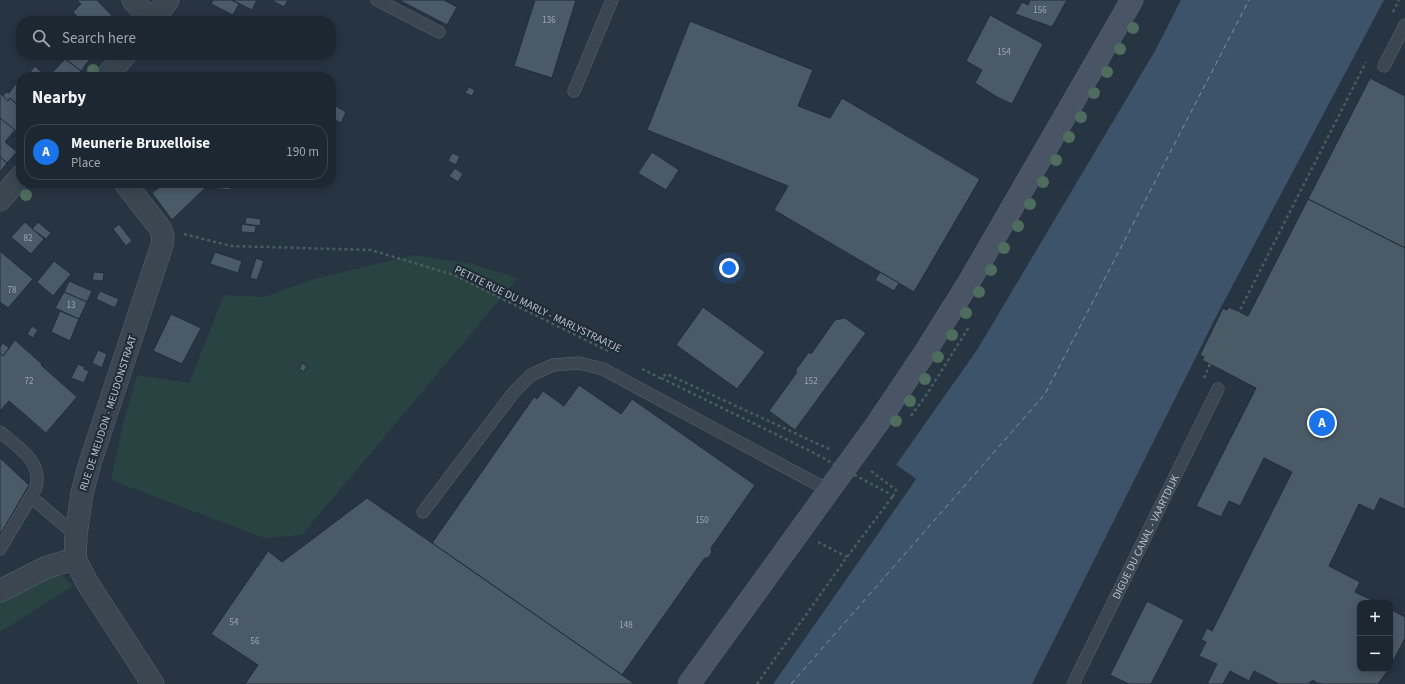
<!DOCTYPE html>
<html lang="en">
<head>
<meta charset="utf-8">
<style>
	:root { --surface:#1d2732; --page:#252f3a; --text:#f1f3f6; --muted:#a0a5ac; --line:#3b444d; --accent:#1a73e8 }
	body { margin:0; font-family:"Source Sans 3",sans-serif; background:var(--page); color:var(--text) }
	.controls { position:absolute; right:12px; bottom:12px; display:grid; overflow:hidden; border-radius:8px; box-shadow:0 2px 10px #0003 }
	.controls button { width:36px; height:36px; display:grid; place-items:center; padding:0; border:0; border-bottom:1px solid var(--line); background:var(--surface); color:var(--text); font:20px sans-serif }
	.you { position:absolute; left:729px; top:268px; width:14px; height:14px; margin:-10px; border:3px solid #fff; border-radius:50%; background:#1a73e8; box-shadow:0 0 0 6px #1a73e833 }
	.badge { display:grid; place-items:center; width:26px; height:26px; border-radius:50%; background:var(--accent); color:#fff; font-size:13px; font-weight:700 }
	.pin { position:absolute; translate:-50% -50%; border:2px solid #fff; box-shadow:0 1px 4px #0006 }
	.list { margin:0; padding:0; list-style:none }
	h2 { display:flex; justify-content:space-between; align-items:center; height:52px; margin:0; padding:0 16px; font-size:17px }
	h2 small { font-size:13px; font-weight:400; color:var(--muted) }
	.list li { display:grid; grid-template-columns:26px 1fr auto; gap:12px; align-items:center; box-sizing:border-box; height:56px; margin:0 8px 8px; padding:0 8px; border:1px solid var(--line); border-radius:16px }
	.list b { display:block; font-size:15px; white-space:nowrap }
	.list p { margin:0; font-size:13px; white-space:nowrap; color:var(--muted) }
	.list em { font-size:13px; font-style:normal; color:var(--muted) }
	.icon { flex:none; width:22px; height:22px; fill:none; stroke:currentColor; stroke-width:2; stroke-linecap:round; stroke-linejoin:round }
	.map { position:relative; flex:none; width:1405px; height:684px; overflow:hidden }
	.search { position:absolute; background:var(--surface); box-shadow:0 2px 10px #0003; left:16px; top:16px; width:320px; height:44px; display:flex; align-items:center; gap:10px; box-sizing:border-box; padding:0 14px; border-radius:16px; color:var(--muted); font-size:15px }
	.panel { position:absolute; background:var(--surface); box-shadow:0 2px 10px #0003; left:16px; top:72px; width:320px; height:116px; border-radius:16px }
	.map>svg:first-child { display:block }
	.green { fill:#294242 }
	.water { fill:#3d536a }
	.pier { fill:#273442 }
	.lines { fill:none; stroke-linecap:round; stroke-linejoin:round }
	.ferry { stroke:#7994ad; stroke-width:1; stroke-dasharray:5 4; stroke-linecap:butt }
	.building { fill:#4b5a67; stroke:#222d39 }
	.lane-casing { stroke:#59646f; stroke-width:13 }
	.street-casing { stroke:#59646f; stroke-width:23 }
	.secondary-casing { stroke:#59646f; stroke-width:23 }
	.path { stroke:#475e5f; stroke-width:2.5; stroke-dasharray:3 3; stroke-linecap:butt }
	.lane { stroke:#3b4651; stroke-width:12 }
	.street { stroke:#3b4651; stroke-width:22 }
	.secondary { stroke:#495564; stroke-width:22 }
	.path-bridge { stroke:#475e5f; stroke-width:2.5; stroke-dasharray:3 3; stroke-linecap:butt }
	.tree { fill:#4f6d5f }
	.labels { text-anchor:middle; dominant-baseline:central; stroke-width:4; stroke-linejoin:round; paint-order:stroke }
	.number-label { font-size:9px; fill:#9da7b2 }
	.street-label { font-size:11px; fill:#b8c1cb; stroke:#202b37 }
</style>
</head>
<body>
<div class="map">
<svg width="1405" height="684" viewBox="0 0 1405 684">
	<rect width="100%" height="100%" fill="#273442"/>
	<g class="green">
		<polygon points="413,255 469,263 518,278 302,535 264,538 111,480 123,424 137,375 189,383 224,295 264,297 314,279"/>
		<polygon points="59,575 65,578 73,586 0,632 0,595 37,576"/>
	</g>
	<polygon class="water" points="1181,0 1384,0 1219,311 1032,684 773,684 916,479 896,465 977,350 1155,51"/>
	<polygon class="pier" points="895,464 916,479 773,684 771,684 914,480 895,467"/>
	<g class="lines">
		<polyline class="ferry" points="791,684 1045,394 1249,0"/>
	</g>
	<g class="building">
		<polygon points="77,0 97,0 116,20 81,21 73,12 81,4"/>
		<polygon points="213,0 232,0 239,4 233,15 211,4"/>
		<polygon points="232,0 257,0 252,10"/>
		<polygon points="271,0 288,0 284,7"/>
		<polygon points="399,0 444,0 457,7 447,25"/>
		<polygon points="535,0 576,0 552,78 514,66"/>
		<polygon points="1030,0 1067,0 1052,27 1015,14 1022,2 1028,5"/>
		<polygon points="990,15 1043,44 1012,104 997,97 975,83 982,70 966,61"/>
		<polygon points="690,21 813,70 798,106 830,118 842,98 980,179 914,292 774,210 788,186 647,130"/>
		<polygon points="60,55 93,55 81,71"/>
		<polygon points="65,59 81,71 76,77 48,77"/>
		<polygon points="35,66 46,77 26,77"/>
		<polygon points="1370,78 1405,96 1405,248 1308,199"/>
		<polygon points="19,79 21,81 21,108 10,98 8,101 3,96 6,92 9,93"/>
		<polygon points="469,87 475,90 472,96 465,93"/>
		<polygon points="0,93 8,101 10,98 21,108 21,136 0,118"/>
		<polygon points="331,103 346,112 341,123 331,118"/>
		<polygon points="0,118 15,130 5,142 17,152 7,163 0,157"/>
		<polygon points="652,152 679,170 666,190 638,173"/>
		<polygon points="452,153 460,156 456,165 448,161"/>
		<polygon points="0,157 7,163 0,172"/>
		<polygon points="455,168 463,174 458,182 449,176"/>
		<polygon points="165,183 217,183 220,189 205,188 172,220 152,193"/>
		<polygon points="217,183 236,183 229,190 220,189"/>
		<polygon points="1308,199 1405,248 1405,509 1380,498 1374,511 1359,504 1329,566 1360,582 1355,592 1378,603 1360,603 1360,669 1389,669 1378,684 1323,684 1317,683 1313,680 1308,684 1279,684 1254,671 1249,681 1230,671 1223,684 1207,684 1217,664 1199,656 1206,642 1201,640 1207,628 1212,631 1292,472 1264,458 1240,506 1229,501 1221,517 1196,506 1256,388 1202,360 1204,357 1200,355 1223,308 1227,310 1229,307 1248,316"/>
		<polygon points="246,217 261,219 260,226 245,224"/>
		<polygon points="25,222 44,239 31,254 11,237"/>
		<polygon points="38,222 51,233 46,239 32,229"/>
		<polygon points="119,224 132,241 126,246 113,229"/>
		<polygon points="242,224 256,226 255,233 241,232"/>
		<polygon points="0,251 33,279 8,308 0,302"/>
		<polygon points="215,252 242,261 238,273 210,264"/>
		<polygon points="256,258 264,261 257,280 250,278"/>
		<polygon points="54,261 71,274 53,296 37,282"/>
		<polygon points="94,272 104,273 103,281 92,280"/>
		<polygon points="880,272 899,283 894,291 875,280"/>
		<polygon points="69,281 92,291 87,302 64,292"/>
		<polygon points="100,291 119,299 115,308 96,299"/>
		<polygon points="64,292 87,302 79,319 55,308"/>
		<polygon points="703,307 765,352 737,389 676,345"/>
		<polygon points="60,311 79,319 70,341 51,332"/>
		<polygon points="171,314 201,328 182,364 153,351"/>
		<polygon points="845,318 866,333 795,430 769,411 797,372 795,371 809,352 811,354 835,320"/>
		<polygon points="32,326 38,330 33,338 27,334"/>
		<polygon points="15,340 42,364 41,365 77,397 46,433 9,401 0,411 0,353 3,356"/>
		<polygon points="3,343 9,348 3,356 0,353 0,347"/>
		<polygon points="98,350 107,354 102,368 92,363"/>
		<polygon points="302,363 307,366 304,372 299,369"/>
		<polygon points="78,364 85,367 84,369 89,371 84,383 71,378"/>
		<polygon points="579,385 621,414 632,399 755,485 711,548 712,552 709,557 704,559 622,675 432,543 534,397 537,399 543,391 564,406"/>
		<polygon points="0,458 29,485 0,535"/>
		<polygon points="367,498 432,543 635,684 245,684 258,665 211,634 268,551 282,562"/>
		<polygon points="1147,601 1184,620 1151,684 1129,684 1110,675"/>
		<polygon points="1390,609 1405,617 1405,638 1390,667"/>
	</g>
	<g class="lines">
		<g class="lane-casing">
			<g id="lane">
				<polyline points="377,0 439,32"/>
				<polyline points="1384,66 1405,25"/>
				<polyline points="574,91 612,0"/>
				<path d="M0,432C18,447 45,463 35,490L0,549"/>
				<polyline points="37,502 76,535"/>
				<polyline points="423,512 514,392 531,375 553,365 579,363 603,369 828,490"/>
				<path id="s1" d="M1073,684L1218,389"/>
			</g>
		</g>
		<g class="street-casing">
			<g id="street">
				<polyline points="133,0 152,21"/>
				<polyline points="152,21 168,0"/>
				<polyline points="106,77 125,55"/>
				<polyline points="125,183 160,228 163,236 162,245 90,463 82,493 76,535 75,559 88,584 153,684"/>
				<polyline points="0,200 21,176"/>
				<polyline points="0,591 47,567 75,559"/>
			</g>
		</g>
		<g class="secondary-casing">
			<polyline id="secondary" points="689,684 877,424 924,354 969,282 1132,0"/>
		</g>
		<g class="path">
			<polyline points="1393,12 1399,0"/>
			<polyline points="184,234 231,246 371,250 454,275 608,351"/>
			<polyline points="642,369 660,378 667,374 829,449 831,449"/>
			<polyline points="661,378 812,452"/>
			<polyline points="1204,378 1210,364 1239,312 1366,62"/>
			<polyline points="911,416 925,397 969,327"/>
			<polyline points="871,471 896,490 893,496 891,494"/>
			<polyline points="818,542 847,557"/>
			<polyline points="757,684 847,557 893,496"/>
		</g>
		<use href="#lane" class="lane"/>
		<use href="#street" class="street"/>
		<use href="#secondary" class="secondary"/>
		<polyline class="path-bridge" points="812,452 890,494"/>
	</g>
	<g class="tree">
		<circle cx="1133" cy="28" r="6"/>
		<circle cx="1120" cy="49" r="6"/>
		<circle cx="93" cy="70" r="6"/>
		<circle cx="1107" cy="72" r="6"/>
		<circle cx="1094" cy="93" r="6"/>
		<circle cx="1081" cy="117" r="6"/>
		<circle cx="1069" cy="137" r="6"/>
		<circle cx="1056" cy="160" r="6"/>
		<circle cx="1043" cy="182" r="6"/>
		<circle cx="26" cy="195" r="6"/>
		<circle cx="1030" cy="204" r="6"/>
		<circle cx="1018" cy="226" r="6"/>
		<circle cx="1004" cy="248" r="6"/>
		<circle cx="991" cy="270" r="6"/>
		<circle cx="979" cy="292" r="6"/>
		<circle cx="966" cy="313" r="6"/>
		<circle cx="952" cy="335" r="6"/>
		<circle cx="938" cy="357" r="6"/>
		<circle cx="925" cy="379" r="6"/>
		<circle cx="910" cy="401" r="6"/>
		<circle cx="896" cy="421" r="6"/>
	</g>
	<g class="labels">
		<g class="number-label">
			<text x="1040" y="10">156</text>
			<text x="549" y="20">136</text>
			<text x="1004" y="52">154</text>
			<text x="28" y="238">82</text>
			<text x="12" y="290">78</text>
			<text x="71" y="305">13</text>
			<text x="29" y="381">72</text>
			<text x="811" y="381">152</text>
			<text x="702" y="520">150</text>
			<text x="234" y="622">54</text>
			<text x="626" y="625">148</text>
			<text x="255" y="641">56</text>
		</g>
		<g class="street-label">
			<text transform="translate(538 309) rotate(26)">PETITE RUE DU MARLY - MARLYSTRAATJE</text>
			<text transform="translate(108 413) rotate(-72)">RUE DE MEUDON - MEUDONSTRAAT</text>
			<text stroke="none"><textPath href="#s1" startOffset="164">DIGUE DU CANAL - VAARTDIJK</textPath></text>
		</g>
	</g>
</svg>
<div class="controls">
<button>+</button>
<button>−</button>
</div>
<div class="you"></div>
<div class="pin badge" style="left:1322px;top:423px">A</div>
<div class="search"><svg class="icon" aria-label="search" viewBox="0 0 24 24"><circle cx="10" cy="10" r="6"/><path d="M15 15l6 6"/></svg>Search here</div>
<section class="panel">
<h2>Nearby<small></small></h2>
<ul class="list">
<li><span class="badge">A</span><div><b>Meunerie Bruxelloise</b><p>Place</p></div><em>190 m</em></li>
</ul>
</section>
</div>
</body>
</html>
